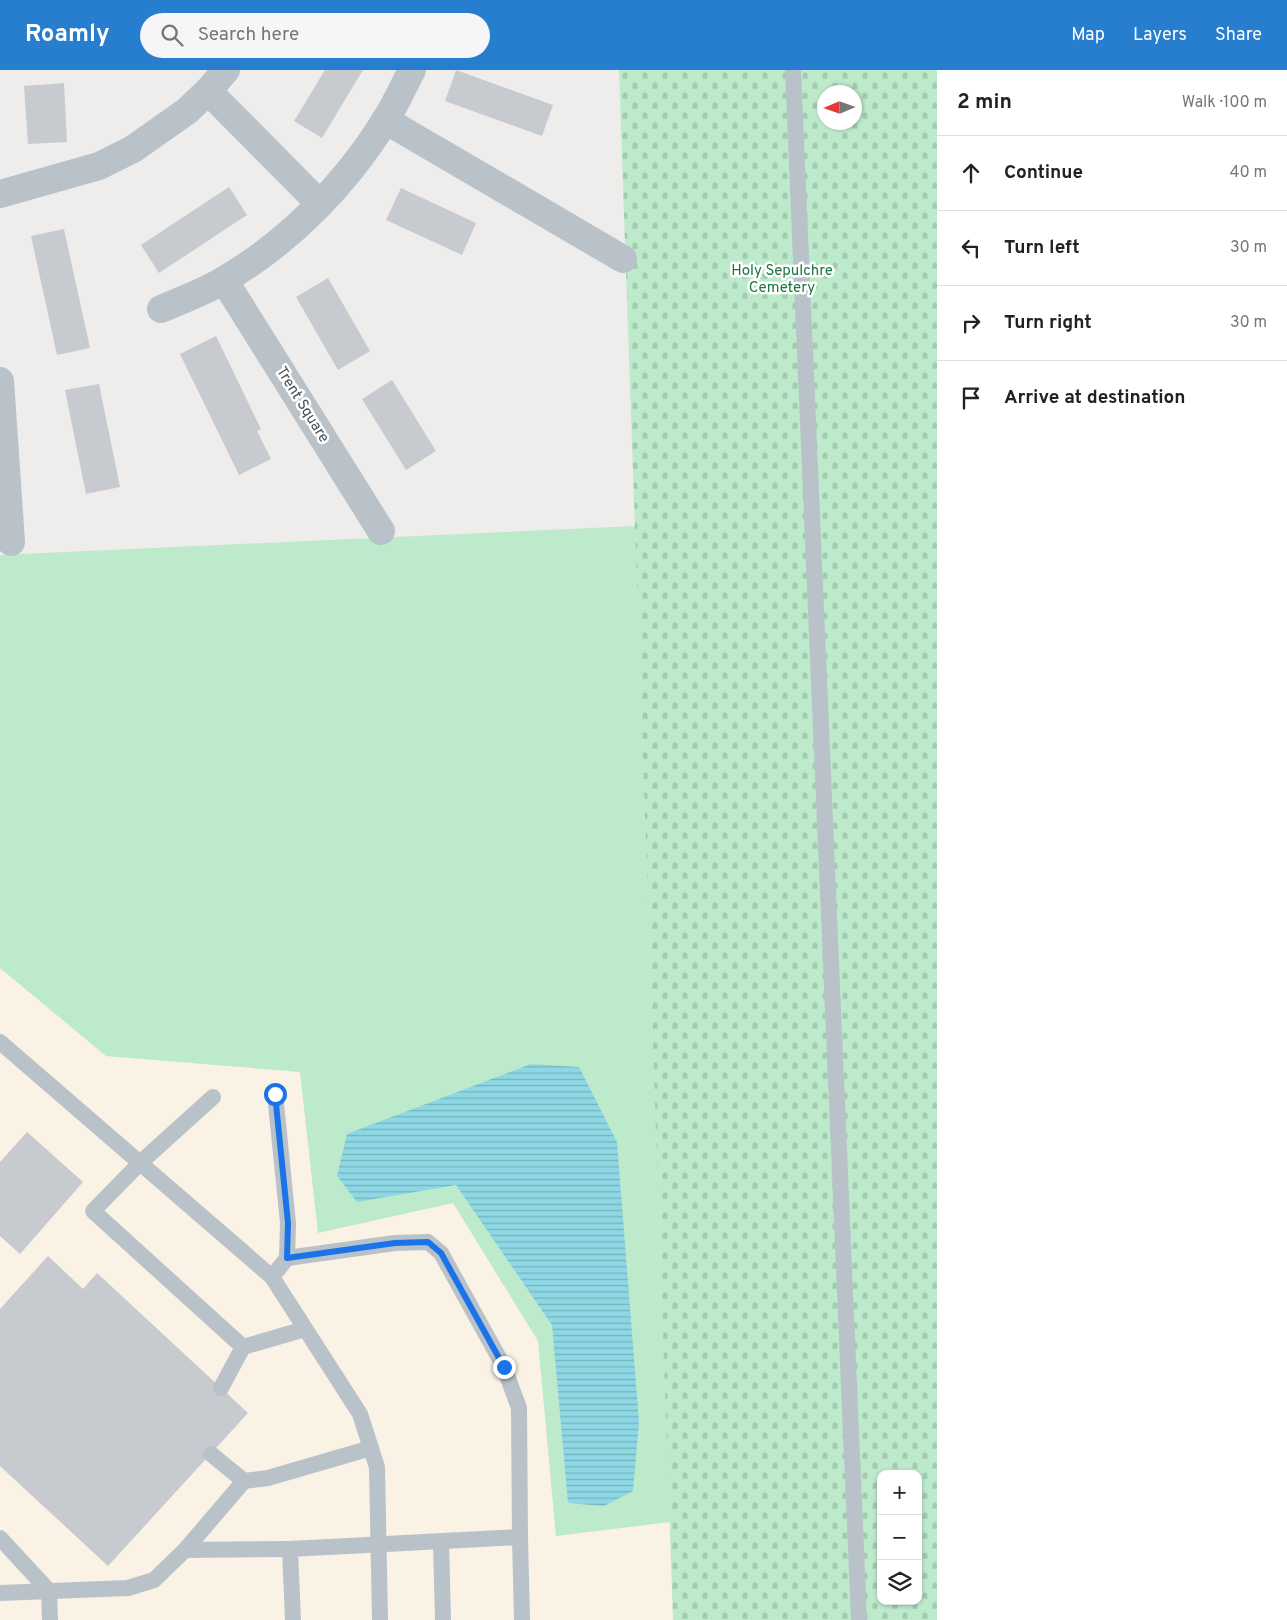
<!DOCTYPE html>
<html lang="en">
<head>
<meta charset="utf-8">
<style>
	:root { --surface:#fff; --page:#f6f6f6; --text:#222; --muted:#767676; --line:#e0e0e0; --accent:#277dce }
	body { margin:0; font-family:Overpass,sans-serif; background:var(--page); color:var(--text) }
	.controls { position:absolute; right:15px; bottom:15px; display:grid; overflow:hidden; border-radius:10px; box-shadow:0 1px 4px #0004 }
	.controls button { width:45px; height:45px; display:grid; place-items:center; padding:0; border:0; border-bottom:1px solid var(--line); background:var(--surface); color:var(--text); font:25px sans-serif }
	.compass { position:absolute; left:817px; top:15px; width:45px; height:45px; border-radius:50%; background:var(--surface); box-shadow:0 1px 4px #0004; rotate:268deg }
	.stop { position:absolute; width:15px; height:15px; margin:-11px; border:4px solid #1a73e8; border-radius:50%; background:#fff }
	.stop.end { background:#1a73e8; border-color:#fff; box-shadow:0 1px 5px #0008 }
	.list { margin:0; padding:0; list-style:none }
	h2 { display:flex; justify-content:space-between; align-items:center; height:65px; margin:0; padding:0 20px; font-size:21px }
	h2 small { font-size:16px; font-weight:400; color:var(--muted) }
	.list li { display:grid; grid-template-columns:32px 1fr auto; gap:15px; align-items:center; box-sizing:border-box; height:75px; padding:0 20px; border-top:1px solid var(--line) }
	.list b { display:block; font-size:19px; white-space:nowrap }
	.list em { font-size:16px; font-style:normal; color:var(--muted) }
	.icon { flex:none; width:28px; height:28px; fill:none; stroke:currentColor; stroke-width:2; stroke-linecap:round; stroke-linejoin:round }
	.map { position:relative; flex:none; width:937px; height:1550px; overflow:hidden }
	header { display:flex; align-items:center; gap:30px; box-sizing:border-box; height:70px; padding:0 25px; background:var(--accent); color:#fff }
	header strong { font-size:24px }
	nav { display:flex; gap:28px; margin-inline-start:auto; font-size:18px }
	.search { width:350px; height:45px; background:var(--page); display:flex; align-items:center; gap:12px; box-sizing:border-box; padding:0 18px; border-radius:28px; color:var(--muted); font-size:19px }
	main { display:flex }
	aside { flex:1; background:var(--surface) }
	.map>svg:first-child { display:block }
	.commercial { fill:#faf2e5 }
	.grass { fill:#bdeacb }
	.cemetery { fill:url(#cemetery-stones); fill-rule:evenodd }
	.water { fill:url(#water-rules) }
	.building { fill:#c7cacf }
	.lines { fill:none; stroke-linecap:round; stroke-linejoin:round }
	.lane { stroke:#b8c2c8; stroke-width:16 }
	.street { stroke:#b8c2c8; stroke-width:28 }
	.route { stroke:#1a73e8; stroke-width:6 }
	.labels { text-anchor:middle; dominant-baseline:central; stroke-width:5; stroke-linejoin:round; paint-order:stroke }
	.park-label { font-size:15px; fill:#1d7342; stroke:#fff }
	.street-label { font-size:15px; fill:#465158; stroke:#fff }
</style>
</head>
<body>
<header>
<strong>Roamly</strong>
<div class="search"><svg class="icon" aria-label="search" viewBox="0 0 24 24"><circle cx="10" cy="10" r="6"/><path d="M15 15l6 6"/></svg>Search here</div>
<nav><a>Map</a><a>Layers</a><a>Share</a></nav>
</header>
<main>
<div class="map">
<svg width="937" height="1550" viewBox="0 0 937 1550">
	<defs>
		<pattern id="cemetery-stones" width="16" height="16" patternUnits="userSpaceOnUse" patternTransform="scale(1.25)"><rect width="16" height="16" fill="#bdeacb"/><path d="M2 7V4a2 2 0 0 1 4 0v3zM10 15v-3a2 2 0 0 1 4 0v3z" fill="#a4cab0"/></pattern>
		<pattern id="water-rules" width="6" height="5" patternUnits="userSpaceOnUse" patternTransform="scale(1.25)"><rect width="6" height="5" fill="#8dd8e4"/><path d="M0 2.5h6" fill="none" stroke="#75b2bc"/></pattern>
	</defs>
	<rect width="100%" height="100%" fill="#efecec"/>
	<polygon class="commercial" points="0,898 106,986 300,1002 318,1163 453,1133 538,1271 556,1466 670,1452 673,1550 0,1550"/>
	<polygon class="grass" points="635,456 670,1452 556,1466 538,1271 453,1133 318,1163 300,1002 106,986 0,898 0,485"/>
	<path class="cemetery" d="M619,0H937V1550H673ZM824,22H854V52H824ZM881,1404H918V1531H881Z"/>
	<polygon class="water" points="531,994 579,997 617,1072 639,1352 633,1421 604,1436 568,1433 552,1255 456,1115 357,1132 337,1106 347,1064"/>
	<g class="building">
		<polygon points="325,0 363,0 322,68 294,51"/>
		<polygon points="456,0 553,35 542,66 445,31"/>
		<polygon points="64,13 67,72 28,74 24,16"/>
		<polygon points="229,117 247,145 159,203 141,175"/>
		<polygon points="401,118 476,153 462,185 386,150"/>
		<polygon points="64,159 90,278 57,285 31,166"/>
		<polygon points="328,208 370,281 338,300 296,227"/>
		<polygon points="216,266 261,359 257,361 271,389 239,405 180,284"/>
		<polygon points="392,310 436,381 406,400 362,329"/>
		<polygon points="99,314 120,417 86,424 65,320"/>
		<polygon points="27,1062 83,1112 20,1184 0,1166 0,1092"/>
		<polygon points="48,1186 83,1219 97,1203 248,1343 108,1496 0,1396 0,1239"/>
	</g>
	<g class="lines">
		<g class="lane">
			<polyline points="793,0 859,1550"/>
			<polyline points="0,972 272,1207 360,1344 377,1397 380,1550"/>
			<polyline points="213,1027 140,1093 93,1141 243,1277 305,1259"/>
			<polyline points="287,1188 395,1173 428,1172 441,1183 504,1297 519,1338 520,1467 290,1479 293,1550"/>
			<polyline points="272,1207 287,1188 288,1153 275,1024"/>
			<polyline points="221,1318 243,1277"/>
			<polyline points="211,1384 244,1411"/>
			<polyline points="520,1467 522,1550"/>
			<polyline points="0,1468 49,1521 50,1550"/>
			<polyline points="441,1472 443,1550"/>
			<polyline points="185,1480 290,1479"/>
			<polyline points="0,1523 128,1518 154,1510 185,1480 244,1411 268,1408 371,1378"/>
		</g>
		<g class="street">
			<polyline points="208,21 320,134"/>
			<polyline points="385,50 623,189"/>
			<polyline points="0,124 99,96 133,79 187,41 208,21 226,0"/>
			<polyline points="224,210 381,461"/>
			<path d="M161,239C182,230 204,222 224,210C289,172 345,115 385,51C395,35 403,17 412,0"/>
			<polyline points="0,311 11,472"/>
		</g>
	</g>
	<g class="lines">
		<polyline class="route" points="275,1024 288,1153 287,1188 395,1173 428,1172 441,1183 504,1297"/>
	</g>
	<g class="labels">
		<g class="park-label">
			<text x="782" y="201">Holy Sepulchre<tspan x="782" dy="17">Cemetery</tspan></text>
		</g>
		<g class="street-label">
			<text transform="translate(302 335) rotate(58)">Trent Square</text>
		</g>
	</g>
</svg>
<div class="controls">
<button>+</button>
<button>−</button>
<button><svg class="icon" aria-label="layers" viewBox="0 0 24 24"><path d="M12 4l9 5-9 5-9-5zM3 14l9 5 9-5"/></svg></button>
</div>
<svg class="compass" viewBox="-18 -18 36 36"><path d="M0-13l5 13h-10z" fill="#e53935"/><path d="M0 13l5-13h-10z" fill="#767676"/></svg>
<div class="stop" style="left:275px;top:1024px"></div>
<div class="stop end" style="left:504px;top:1297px"></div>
</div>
<aside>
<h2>2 min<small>Walk · 100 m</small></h2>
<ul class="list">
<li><svg class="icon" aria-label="ahead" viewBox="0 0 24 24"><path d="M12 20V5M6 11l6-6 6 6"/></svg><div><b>Continue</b></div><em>40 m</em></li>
<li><svg class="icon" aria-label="left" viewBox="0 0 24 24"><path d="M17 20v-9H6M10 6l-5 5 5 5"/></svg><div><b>Turn left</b></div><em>30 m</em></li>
<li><svg class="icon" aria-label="right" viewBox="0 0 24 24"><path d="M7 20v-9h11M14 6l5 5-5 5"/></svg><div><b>Turn right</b></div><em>30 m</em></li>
<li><svg class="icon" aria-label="arrive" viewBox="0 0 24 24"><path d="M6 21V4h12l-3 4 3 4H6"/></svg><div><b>Arrive at destination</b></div></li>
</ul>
</aside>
</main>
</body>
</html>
